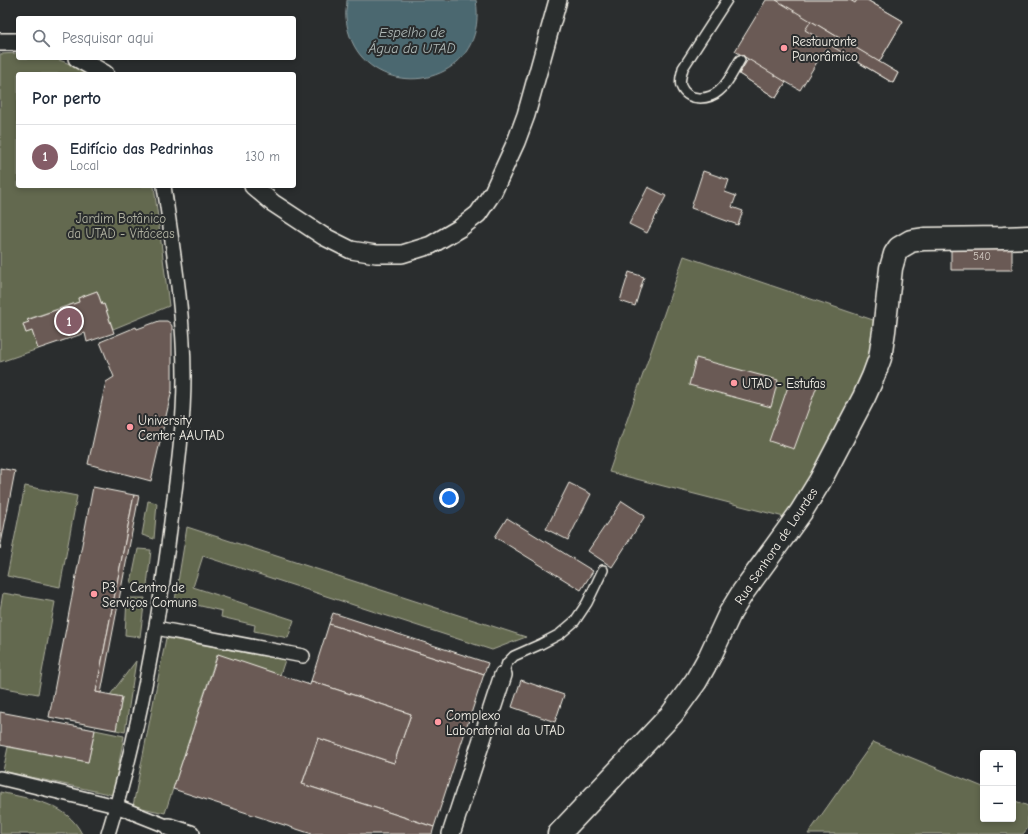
<!DOCTYPE html>
<html lang="pt">
<head>
<meta charset="utf-8">
<style>
	:root { --surface:#fff; --page:#f6f6f7; --text:#1f2937; --muted:#747a83; --line:#e0e1e3; --accent:#845c67 }
	body { margin:0; font-family:"Comic Neue",sans-serif; background:var(--page); color:var(--text) }
	.controls { position:absolute; right:12px; bottom:12px; display:grid; overflow:hidden; border-radius:4px; box-shadow:0 2px 6px #0003 }
	.controls button { width:36px; height:36px; display:grid; place-items:center; padding:0; border:0; border-bottom:1px solid var(--line); background:var(--surface); color:var(--text); font:20px sans-serif }
	.you { position:absolute; left:449px; top:498px; width:14px; height:14px; margin:-10px; border:3px solid #fff; border-radius:50%; background:#1a73e8; box-shadow:0 0 0 6px #1a73e833 }
	.badge { display:grid; place-items:center; width:26px; height:26px; border-radius:50%; background:var(--accent); color:#fff; font-size:13px; font-weight:700 }
	.pin { position:absolute; translate:-50% -50%; border:2px solid #fff; box-shadow:0 1px 4px #0006 }
	.list { margin:0; padding:0; list-style:none }
	h2 { display:flex; justify-content:space-between; align-items:center; height:52px; margin:0; padding:0 16px; font-size:17px }
	h2 small { font-size:13px; font-weight:400; color:var(--muted) }
	.list li { display:grid; grid-template-columns:26px 1fr auto; gap:12px; align-items:center; box-sizing:border-box; height:64px; padding:0 16px; border-top:1px solid var(--line) }
	.list b { display:block; font-size:15px; white-space:nowrap }
	.list p { margin:0; font-size:13px; white-space:nowrap; color:var(--muted) }
	.list em { font-size:13px; font-style:normal; color:var(--muted) }
	.icon { flex:none; width:22px; height:22px; fill:none; stroke:currentColor; stroke-width:2; stroke-linecap:round; stroke-linejoin:round }
	.map { position:relative; flex:none; width:1028px; height:834px; overflow:hidden }
	.search { position:absolute; background:var(--surface); box-shadow:0 2px 6px #0003; left:16px; top:16px; width:280px; height:44px; display:flex; align-items:center; gap:10px; box-sizing:border-box; padding:0 14px; border-radius:4px; color:var(--muted); font-size:15px }
	.panel { position:absolute; background:var(--surface); box-shadow:0 2px 6px #0003; left:16px; top:72px; width:280px; height:116px; border-radius:4px }
	.map>svg:first-child { display:block }
	.green { fill:#63694f; stroke:#acad9c }
	.water { fill:#4b6770; stroke:#8f9ea0 }
	.building { fill:#6b5a54; stroke:#f4f1e8 }
	.lines { fill:none; stroke-linecap:round; stroke-linejoin:round }
	.service-casing { stroke:#f4f1e8; stroke-width:12 }
	.pedestrian-casing { stroke:#f4f1e8; stroke-width:16 }
	.minor-casing { stroke:#f4f1e8; stroke-width:20 }
	.tertiary-casing { stroke:#f4f1e8; stroke-width:25 }
	.service { stroke:#2a2d2e; stroke-width:9 }
	.pedestrian { stroke:#2a2d2e; stroke-width:13 }
	.minor { stroke:#2a2d2e; stroke-width:17 }
	.tertiary { stroke:#2a2d2e; stroke-width:22 }
	.poi-dot { fill:#ff9aa2; stroke:#2a2d2e; stroke-width:1.5 }
	.labels { text-anchor:middle; dominant-baseline:central; stroke-width:4; stroke-linejoin:round; paint-order:stroke }
	.number-label { font-size:11px; fill:#d2cbc3 }
	.poi-label { font-size:13px; fill:#f4f1e8; stroke:#2a2d2e; text-anchor:start }
	.park-label { font-size:13px; fill:#b3b4a3; stroke:#2a2d2e }
	.street-label { font-size:13px; fill:#f4f1e8; stroke:#2a2d2e }
	.water-label { font-size:14px; font-style:italic; fill:#b0bab8; stroke:#2a2d2e }
</style>
</head>
<body>
<div class="map">
<svg width="1028" height="834" viewBox="0 0 1028 834">
	<rect width="100%" height="100%" fill="#2a2d2e"/>
	<filter id="ink" filterUnits="userSpaceOnUse"><feTurbulence type="fractalNoise" baseFrequency=".025" numOctaves="2"/><feDisplacementMap in="SourceGraphic" scale="8" xChannelSelector="R" yChannelSelector="G"/><feConvolveMatrix kernelMatrix="1 2 1 2 8 2 1 2 1" color-interpolation-filters="sRGB"/></filter>
	<g filter="url(#ink)">
		<g class="green">
			<polygon points="18,53 18,58 54,58 70,64 88,74 18,74 18,186 154,186 169,306 113,329 104,304 102,305 97,291 78,298 79,302 28,319 29,322 23,325 26,333 32,331 38,349 0,362 0,54"/>
			<polygon points="684,256 876,321 865,376 792,513 784,517 609,472"/>
			<polygon points="25,486 77,496 60,587 7,576"/>
			<polygon points="148,501 157,503 154,539 142,535"/>
			<polygon points="187,527 526,637 492,650 203,556 193,587 294,620 288,638 254,631 255,625 221,617 222,611 175,600"/>
			<polygon points="138,549 151,550 147,586 131,583"/>
			<polygon points="3,593 55,602 38,694 0,687 0,610"/>
			<polygon points="127,598 145,598 140,637 125,635"/>
			<polygon points="166,638 285,660 280,675 217,655 165,813 133,806"/>
			<polygon points="136,661 125,732 116,730 122,697 110,695"/>
			<polygon points="95,730 124,736 113,795 3,771 8,747 88,762"/>
			<polygon points="873,742 983,787 983,819 1013,819 1013,800 1028,806 1028,828 1023,834 808,834"/>
			<path d="M0,792C32,800 66,802 82,834H0Z"/>
		</g>
		<path class="water" d="M347,0H476C491,95 355,108 346,18C345,12 347,6 347,0Z"/>
		<g class="building">
			<polygon points="766,0 867,0 903,21 879,62 898,73 893,83 846,55 844,60 825,49 800,90 786,82 776,98 739,74 748,59 735,51"/>
			<polygon points="776,0 850,0 855,3 857,0 867,0 903,21 879,62"/>
			<polygon points="811,21 898,73 893,83 805,30"/>
			<polygon points="748,59 786,82 776,98 739,74"/>
			<polygon points="703,171 729,180 725,192 736,196 732,207 743,211 738,225 691,208"/>
			<polygon points="648,187 666,196 647,233 629,224"/>
			<polygon points="951,241 1012,242 1012,270 951,270"/>
			<polygon points="629,272 644,277 635,306 620,301"/>
			<polygon points="97,291 102,305 104,304 114,333 87,342 85,333 38,349 32,331 26,333 23,324 29,322 27,320 79,302 78,298"/>
			<polygon points="159,321 167,321 170,323 172,326 172,390 151,481 88,464 106,382 114,377 100,342 136,327 137,329"/>
			<polygon points="696,358 778,380 771,407 689,385"/>
			<polygon points="791,378 817,386 794,449 769,441"/>
			<polygon points="0,468 15,471 0,549"/>
			<polygon points="569,483 591,494 568,540 546,529"/>
			<polygon points="93,487 134,495 96,692 122,697 116,730 49,717"/>
			<polygon points="134,495 139,496 101,693 96,692"/>
			<polygon points="622,501 645,516 612,567 588,551"/>
			<polygon points="507,518 593,571 581,590 495,537"/>
			<polygon points="333,613 488,663 484,674 329,624"/>
			<polygon points="329,624 484,674 434,827 302,784 318,738 394,763 411,714 311,681"/>
			<polygon points="218,654 310,685 311,681 411,714 394,763 318,738 302,784 434,827 432,834 312,834 173,789"/>
			<polygon points="521,680 564,695 555,722 512,707"/>
			<polygon points="0,712 95,730 88,762 0,745"/>
		</g>
		<g class="lines">
			<g class="service-casing">
				<g id="service">
					<path d="M727,0L683,68C682,74 679,80 681,86C687,102 709,100 719,91C728,84 734,70 740,60"/>
					<polyline points="503,675 507,663 514,656 541,644 560,634 575,621 587,603 603,570"/>
				</g>
			</g>
			<g class="pedestrian-casing">
				<g id="pedestrian">
					<polyline points="156,628 303,656"/>
					<polyline points="0,778 116,806 169,827"/>
					<path d="M108,834C140,730 159,622 172,514C178,469 184,422 184,376C184,313 173,249 164,186"/>
				</g>
			</g>
			<g class="minor-casing">
				<g id="minor">
					<polyline points="0,42 18,42"/>
					<polyline points="77,58 105,74"/>
					<polyline points="253,186 273,203 323,236 351,250 376,254 402,254 431,245 460,228 478,214 493,192 516,142 526,115 558,0"/>
					<polyline points="169,827 191,834"/>
					<polyline points="451,834 503,675"/>
				</g>
			</g>
			<g class="tertiary-casing">
				<polyline id="tertiary" points="559,834 672,714 696,681 710,656 730,613 743,592 801,512 820,481 864,397 873,377 880,358 884,331 891,268 895,254 899,248 911,241 924,239 1003,238 1028,237"/>
			</g>
			<use href="#service" class="service"/>
			<use href="#pedestrian" class="pedestrian"/>
			<use href="#minor" class="minor"/>
			<use href="#tertiary" class="tertiary"/>
		</g>
	</g>
	<g class="poi-dot">
		<circle cx="784" cy="48" r="4"/>
		<circle cx="734" cy="383" r="4"/>
		<circle cx="130" cy="427" r="4"/>
		<circle cx="94" cy="594" r="4"/>
		<circle cx="438" cy="722" r="4"/>
	</g>
	<g class="labels">
		<g class="number-label">
			<text x="982" y="256">540</text>
		</g>
		<g class="poi-label">
			<text x="792" y="41">Restaurante<tspan x="792" dy="15">Panorâmico</tspan></text>
			<text x="742" y="383">UTAD - Estufas</text>
			<text x="138" y="420">University<tspan x="138" dy="15">Center AAUTAD</tspan></text>
			<text x="102" y="587">P3 - Centro de<tspan x="102" dy="15">Serviços Comuns</tspan></text>
			<text x="446" y="715">Complexo<tspan x="446" dy="15">Laboratorial da UTAD</tspan></text>
		</g>
		<g class="park-label">
			<text x="121" y="218">Jardim Botânico<tspan x="121" dy="15">da UTAD - Vitáceas</tspan></text>
		</g>
		<g class="street-label">
			<text transform="translate(776 546) rotate(-56)">Rua Senhora de Lourdes</text>
		</g>
		<g class="water-label">
			<text x="412" y="32">Espelho de<tspan x="412" dy="16">Água da UTAD</tspan></text>
		</g>
	</g>
</svg>
<div class="controls">
<button>+</button>
<button>−</button>
</div>
<div class="you"></div>
<div class="pin badge" style="left:69px;top:321px">1</div>
<div class="search"><svg class="icon" aria-label="search" viewBox="0 0 24 24"><circle cx="10" cy="10" r="6"/><path d="M15 15l6 6"/></svg>Pesquisar aqui</div>
<section class="panel">
<h2>Por perto<small></small></h2>
<ul class="list">
<li><span class="badge">1</span><div><b>Edifício das Pedrinhas</b><p>Local</p></div><em>130 m</em></li>
</ul>
</section>
</div>
</body>
</html>
